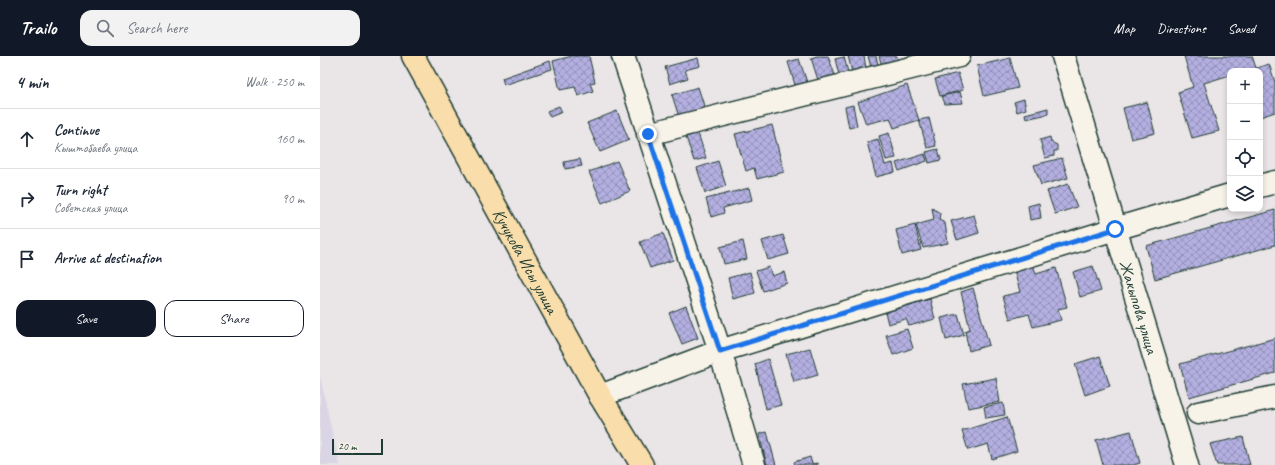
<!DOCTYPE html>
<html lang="en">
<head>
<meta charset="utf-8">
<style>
	:root { --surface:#fff; --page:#f2f2f3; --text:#1f2937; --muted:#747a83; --line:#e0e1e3; --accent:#111827 }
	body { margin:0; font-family:Caveat,sans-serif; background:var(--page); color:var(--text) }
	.controls { position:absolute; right:12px; top:12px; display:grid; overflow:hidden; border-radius:8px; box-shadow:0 2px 6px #0003 }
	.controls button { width:36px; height:36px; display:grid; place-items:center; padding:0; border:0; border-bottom:1px solid var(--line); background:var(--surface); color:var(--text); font:20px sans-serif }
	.scale { position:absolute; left:12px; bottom:10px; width:51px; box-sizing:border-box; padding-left:4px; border:2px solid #1f3d34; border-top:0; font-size:11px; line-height:14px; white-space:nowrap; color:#1f3d34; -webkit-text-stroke:3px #f7f3e8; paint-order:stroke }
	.stop { position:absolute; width:12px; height:12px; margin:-9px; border:3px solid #1a73e8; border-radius:50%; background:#fff }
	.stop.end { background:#1a73e8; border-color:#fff; box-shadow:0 1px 4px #0008 }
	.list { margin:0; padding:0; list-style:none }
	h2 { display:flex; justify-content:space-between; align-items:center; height:52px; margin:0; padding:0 16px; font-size:17px }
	h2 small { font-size:13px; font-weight:400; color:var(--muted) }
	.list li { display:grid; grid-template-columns:26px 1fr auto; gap:12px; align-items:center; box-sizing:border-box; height:60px; padding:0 16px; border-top:1px solid var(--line) }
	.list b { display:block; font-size:15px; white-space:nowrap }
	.list p { margin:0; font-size:13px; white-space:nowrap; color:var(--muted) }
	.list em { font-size:13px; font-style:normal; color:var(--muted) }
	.actions { display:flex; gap:8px; padding:12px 16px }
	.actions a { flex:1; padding:9px 0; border:1px solid var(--accent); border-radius:12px; text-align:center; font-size:14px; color:var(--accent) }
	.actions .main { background:var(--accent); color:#fff }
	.icon { flex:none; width:22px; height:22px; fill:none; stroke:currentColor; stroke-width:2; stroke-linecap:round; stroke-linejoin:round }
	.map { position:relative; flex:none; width:955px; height:409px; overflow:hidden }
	header { display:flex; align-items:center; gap:24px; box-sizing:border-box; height:56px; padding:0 20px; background:var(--accent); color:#fff }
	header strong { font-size:19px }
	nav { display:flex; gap:22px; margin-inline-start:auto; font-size:14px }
	.search { width:280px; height:36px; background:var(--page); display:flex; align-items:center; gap:10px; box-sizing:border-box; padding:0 14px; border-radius:12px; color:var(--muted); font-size:15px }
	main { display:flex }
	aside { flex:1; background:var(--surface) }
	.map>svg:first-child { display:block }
	.built { fill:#dad5e5 }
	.building { fill:url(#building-cross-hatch); stroke:#1f3d34 }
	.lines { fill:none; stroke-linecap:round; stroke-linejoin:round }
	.minor-casing { stroke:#1f3d34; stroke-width:25 }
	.major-casing { stroke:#1f3d34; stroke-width:25 }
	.minor { stroke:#f7f3e8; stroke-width:22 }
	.major { stroke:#f9ddab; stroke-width:22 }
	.route { stroke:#1a73e8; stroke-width:5 }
	.labels { text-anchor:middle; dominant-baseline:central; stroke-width:3.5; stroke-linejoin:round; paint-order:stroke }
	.street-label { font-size:17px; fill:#1f3d34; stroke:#f7f3e8 }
</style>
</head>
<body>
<header>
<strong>Trailo</strong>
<div class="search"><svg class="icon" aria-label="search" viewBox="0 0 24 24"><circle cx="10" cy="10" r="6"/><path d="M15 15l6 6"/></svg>Search here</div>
<nav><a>Map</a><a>Directions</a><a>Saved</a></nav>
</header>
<main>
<aside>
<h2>4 min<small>Walk · 250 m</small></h2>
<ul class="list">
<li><svg class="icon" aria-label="ahead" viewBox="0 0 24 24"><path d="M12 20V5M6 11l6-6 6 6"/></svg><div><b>Continue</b><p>Кыштобаева улица</p></div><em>160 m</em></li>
<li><svg class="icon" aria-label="right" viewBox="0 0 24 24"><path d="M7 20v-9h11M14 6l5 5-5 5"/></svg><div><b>Turn right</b><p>Советская улица</p></div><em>90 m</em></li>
<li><svg class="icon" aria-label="arrive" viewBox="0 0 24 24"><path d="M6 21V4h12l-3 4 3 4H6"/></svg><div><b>Arrive at destination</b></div></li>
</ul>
<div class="actions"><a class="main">Save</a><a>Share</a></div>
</aside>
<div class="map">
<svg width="955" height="409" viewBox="0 0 955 409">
	<defs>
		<pattern id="building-cross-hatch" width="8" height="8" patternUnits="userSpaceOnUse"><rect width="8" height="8" fill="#b4afe1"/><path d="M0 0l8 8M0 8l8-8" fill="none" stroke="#9290b7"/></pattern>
	</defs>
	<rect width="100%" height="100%" fill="#eae5e7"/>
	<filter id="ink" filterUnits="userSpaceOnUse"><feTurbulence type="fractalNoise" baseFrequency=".025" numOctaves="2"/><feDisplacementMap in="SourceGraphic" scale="8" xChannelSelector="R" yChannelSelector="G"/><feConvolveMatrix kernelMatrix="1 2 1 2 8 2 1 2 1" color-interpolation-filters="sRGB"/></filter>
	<g filter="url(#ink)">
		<polygon class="built" points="0,320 15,390 20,409 0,409"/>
		<g class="building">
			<polygon points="252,0 269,0 275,26 270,27 273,35 258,40 255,31 240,34 233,5"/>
			<polygon points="497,0 508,0 515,19 498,24 491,2"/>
			<polygon points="528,0 544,0 546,13 532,16"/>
			<polygon points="548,0 556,0 558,9 551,11"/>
			<polygon points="559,0 577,0 578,5 562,10"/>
			<polygon points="864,0 932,0 936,12 949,8 955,26 955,56 940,61 940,15 910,15 910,19 884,27 899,75 872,82 858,36 873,31"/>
			<polygon points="524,1 528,16 519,19 515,3"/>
			<polygon points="378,2 380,10 365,14 368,22 350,28 345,11"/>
			<polygon points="690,2 698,32 664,40 657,10"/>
			<polygon points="479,3 488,29 476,32 468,6"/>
			<polygon points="230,5 232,13 184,29 182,22"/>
			<polygon points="638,17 643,34 620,40 615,23"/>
			<polygon points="587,29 599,64 574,72 570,62 546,68 538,46"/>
			<polygon points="378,31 387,59 361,67 352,39"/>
			<polygon points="640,36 643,47 625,48 622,40"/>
			<polygon points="704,43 706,53 697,56 694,46"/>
			<polygon points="827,46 835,77 811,83 803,52"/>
			<polygon points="533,49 537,70 529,72 525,51"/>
			<polygon points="239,50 242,56 230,61 227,55"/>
			<polygon points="728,52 728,58 706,63 705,58"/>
			<polygon points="297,55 309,84 280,96 267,67"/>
			<polygon points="609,62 616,90 607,92 599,64"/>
			<polygon points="452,69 464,116 437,123 434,112 426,115 415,78"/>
			<polygon points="378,77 386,102 374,105 366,81"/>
			<polygon points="569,77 576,102 566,104 559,80"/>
			<polygon points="730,81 731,86 737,89 737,95 734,95 734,100 725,102 720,84"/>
			<polygon points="558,83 565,109 573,107 575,116 556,121 547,86"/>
			<polygon points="618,93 621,104 609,107 606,96"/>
			<polygon points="605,98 607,105 579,115 576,107"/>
			<polygon points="742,102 748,122 721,129 714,109"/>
			<polygon points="260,103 262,110 245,113 244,106"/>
			<polygon points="297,105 310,135 282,147 269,116"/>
			<polygon points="398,105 406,130 385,137 377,112"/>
			<polygon points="748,128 757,151 735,158 727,135"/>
			<polygon points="429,132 432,144 403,152 404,157 391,161 386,143"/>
			<polygon points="719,147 721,162 710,164 708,150"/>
			<polygon points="612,152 620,157 619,164 625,167 628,187 603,192 596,169 614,164"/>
			<polygon points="955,154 955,189 835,223 826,190"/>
			<polygon points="654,159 659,177 637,184 631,165"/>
			<polygon points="595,169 601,194 582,199 576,174"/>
			<polygon points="343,177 353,204 330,212 320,186"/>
			<polygon points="463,179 469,198 448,204 442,185"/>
			<polygon points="423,185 427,203 404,208 400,191"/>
			<polygon points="712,206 716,218 736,212 747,251 738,253 741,264 713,271 709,258 690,263 683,240 700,236 693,211"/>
			<polygon points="773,210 781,235 760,241 753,216"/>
			<polygon points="449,211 452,220 464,216 467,227 443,235 436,215"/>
			<polygon points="430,216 435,237 413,243 408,222"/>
			<polygon points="653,232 669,289 649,295 645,275 650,273 641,236"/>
			<polygon points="610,243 615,263 589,270 586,263 568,268 565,256"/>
			<polygon points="366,250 378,282 362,288 349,257"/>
			<polygon points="638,258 644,279 626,284 621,262"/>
			<polygon points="587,273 593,292 573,299 566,279"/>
			<polygon points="955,282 955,317 869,341 860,308"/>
			<polygon points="490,292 498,319 474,326 466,298"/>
			<polygon points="780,300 790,330 765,339 755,308"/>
			<polygon points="448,303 461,349 446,353 435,308"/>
			<polygon points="676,322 680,346 648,352 643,328"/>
			<polygon points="683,347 685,359 666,362 664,351"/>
			<polygon points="687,361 697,395 672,403 668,388 648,394 642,375"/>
			<polygon points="811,375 820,407 814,409 783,409 776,384"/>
			<polygon points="447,376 456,409 447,409 439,378"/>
			<polygon points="923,381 930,409 897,409 890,388"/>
			<polygon points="490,401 492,408 497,407 498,409 475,409 474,406"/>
		</g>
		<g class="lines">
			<g class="minor-casing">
				<g id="minor">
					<polyline points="303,0 400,295 434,409"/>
					<path id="s1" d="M743,0L867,409"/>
					<polyline points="328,78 639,0"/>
					<polyline points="940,130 955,126"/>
					<polyline points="280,340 400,295 795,173 910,139"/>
					<polyline points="878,357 955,341"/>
				</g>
			</g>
			<g class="major-casing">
				<g id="major">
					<path id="s2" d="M93,0L280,340L322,409"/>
				</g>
			</g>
			<use href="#minor" class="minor"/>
			<use href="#major" class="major"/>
		</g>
	</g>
	<g class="lines" filter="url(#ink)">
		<polyline class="route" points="328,78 400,295 795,173"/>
	</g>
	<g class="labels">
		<g class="street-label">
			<text stroke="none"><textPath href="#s2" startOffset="234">Кучукова Исы улица</textPath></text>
			<text stroke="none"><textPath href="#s1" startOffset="262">Жакыпова улица</textPath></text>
		</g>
	</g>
</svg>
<div class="controls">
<button>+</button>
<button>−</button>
<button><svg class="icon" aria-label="locate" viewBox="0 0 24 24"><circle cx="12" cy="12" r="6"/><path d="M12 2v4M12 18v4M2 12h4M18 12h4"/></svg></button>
<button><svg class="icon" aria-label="layers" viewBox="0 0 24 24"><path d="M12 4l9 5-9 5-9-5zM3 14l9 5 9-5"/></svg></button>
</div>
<div class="scale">20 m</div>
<div class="stop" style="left:795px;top:173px"></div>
<div class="stop end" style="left:328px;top:78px"></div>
</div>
</main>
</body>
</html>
